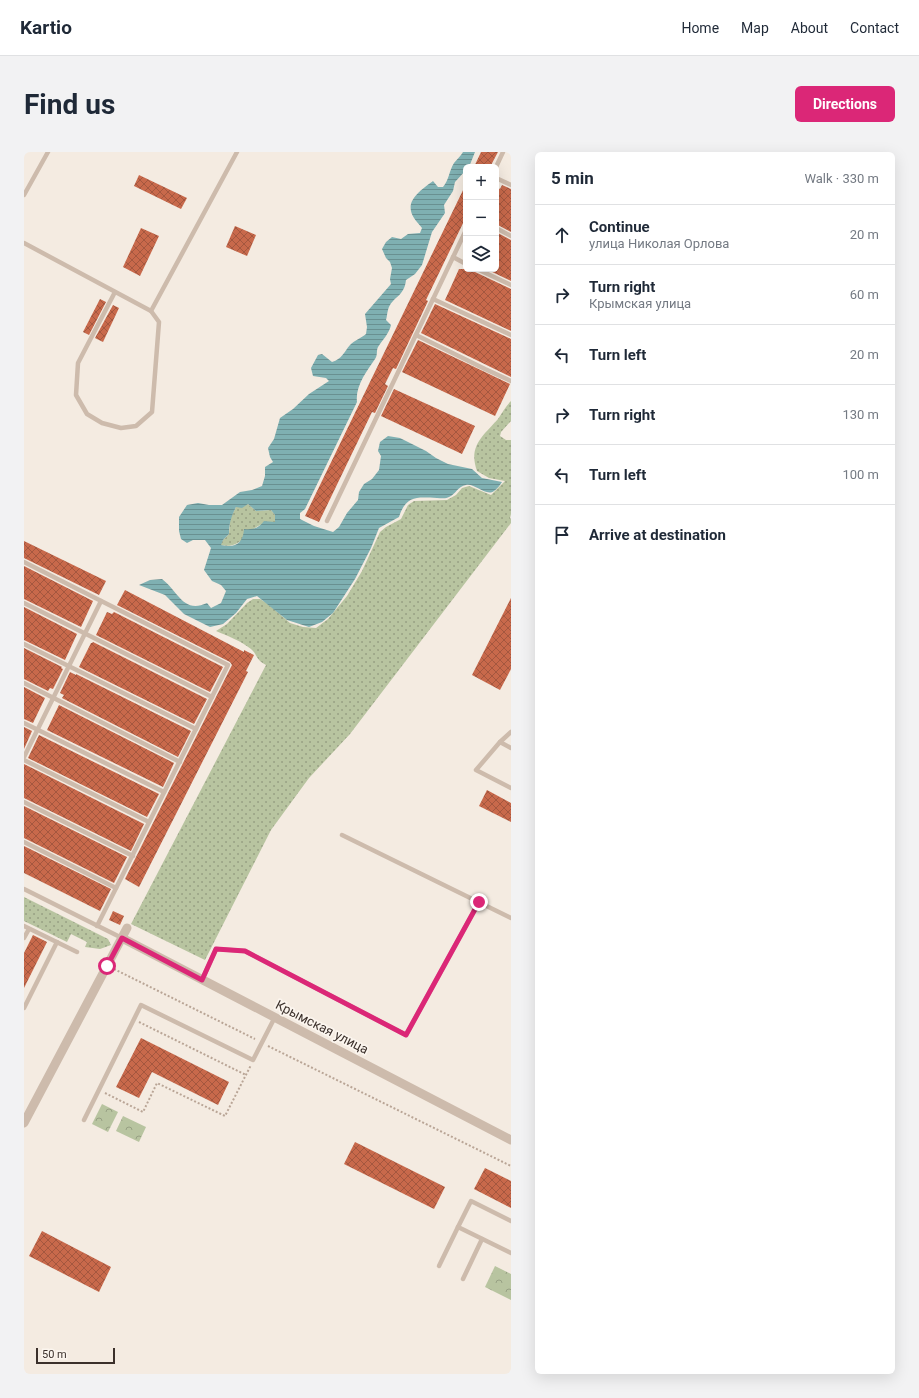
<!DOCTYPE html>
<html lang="en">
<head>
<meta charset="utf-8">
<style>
	:root { --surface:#fff; --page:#f2f2f3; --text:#1f2937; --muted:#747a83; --line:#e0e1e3; --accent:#db2777 }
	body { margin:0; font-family:Roboto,sans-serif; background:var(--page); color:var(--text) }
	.controls { position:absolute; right:12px; top:12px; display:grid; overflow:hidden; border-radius:6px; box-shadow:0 4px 16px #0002 }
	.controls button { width:36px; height:36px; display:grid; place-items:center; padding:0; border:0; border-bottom:1px solid var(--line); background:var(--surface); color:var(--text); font:20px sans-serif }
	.scale { position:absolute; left:12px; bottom:10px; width:79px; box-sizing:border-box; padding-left:4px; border:2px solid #3b302b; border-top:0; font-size:11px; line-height:14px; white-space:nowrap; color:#3b302b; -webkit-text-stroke:3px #fbf5ee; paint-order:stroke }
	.stop { position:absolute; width:12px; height:12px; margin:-9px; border:3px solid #db2777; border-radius:50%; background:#fff }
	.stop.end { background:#db2777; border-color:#fff; box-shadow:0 1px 4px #0008 }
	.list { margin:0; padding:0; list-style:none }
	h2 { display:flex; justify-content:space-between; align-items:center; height:52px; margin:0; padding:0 16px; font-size:17px }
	h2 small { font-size:13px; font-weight:400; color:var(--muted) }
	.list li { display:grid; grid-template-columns:26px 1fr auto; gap:12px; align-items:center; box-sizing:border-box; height:60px; padding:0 16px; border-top:1px solid var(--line) }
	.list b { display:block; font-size:15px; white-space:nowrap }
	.list p { margin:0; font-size:13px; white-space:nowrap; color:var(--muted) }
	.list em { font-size:13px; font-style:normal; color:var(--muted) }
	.icon { flex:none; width:22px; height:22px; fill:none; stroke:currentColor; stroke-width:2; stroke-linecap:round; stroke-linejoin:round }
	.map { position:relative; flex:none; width:487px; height:1222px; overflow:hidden; border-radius:6px }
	header { display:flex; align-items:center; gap:24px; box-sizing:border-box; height:56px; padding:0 20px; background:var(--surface); border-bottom:1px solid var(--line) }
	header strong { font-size:19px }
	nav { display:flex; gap:22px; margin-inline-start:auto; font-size:14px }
	.intro { display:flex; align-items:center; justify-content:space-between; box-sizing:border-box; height:96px; padding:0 24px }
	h1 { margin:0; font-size:28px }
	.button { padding:10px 18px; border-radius:6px; background:var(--accent); color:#fff; font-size:14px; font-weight:700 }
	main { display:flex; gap:24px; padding:0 24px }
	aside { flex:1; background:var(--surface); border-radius:6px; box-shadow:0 4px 16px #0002 }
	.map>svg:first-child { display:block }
	.grass { fill:url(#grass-dots) }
	.park { fill:url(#park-crowns) }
	.water { fill:url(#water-rules); fill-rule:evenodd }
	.building { fill:url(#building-cross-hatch) }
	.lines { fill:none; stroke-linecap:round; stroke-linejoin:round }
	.path { stroke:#b9a596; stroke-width:2; stroke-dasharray:2 2; stroke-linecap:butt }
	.service { stroke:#cdbbac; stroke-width:4.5 }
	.minor { stroke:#cdbbac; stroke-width:9 }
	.route { stroke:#db2777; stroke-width:5 }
	.labels { text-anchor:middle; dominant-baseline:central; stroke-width:3.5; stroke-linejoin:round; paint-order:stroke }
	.street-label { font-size:13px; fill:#3b302b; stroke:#fbf5ee }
</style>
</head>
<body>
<header>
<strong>Kartio</strong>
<nav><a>Home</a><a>Map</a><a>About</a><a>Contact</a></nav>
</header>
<div class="intro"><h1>Find us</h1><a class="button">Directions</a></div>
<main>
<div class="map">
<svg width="487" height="1222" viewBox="0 0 487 1222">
	<defs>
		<pattern id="grass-dots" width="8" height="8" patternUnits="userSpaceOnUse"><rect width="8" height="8" fill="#b8c4a0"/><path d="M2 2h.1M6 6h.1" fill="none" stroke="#97a083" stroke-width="1.8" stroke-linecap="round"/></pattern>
		<pattern id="park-crowns" width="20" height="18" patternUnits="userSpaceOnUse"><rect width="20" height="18" fill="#b8c4a0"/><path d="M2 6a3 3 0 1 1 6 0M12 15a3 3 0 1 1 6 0" fill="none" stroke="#97a083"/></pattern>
		<pattern id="water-rules" width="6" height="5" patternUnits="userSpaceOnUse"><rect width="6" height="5" fill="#7fb0b2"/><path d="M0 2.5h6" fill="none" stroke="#699091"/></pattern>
		<pattern id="building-cross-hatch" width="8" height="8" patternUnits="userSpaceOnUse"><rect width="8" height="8" fill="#c8694b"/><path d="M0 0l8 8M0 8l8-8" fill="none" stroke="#a4573f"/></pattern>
	</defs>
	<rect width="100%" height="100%" fill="#f4ebe1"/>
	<g class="grass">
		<path d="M487,249V269L477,280L476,284L482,288H487V362L486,366L487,367V371L326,582L285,626L247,678L181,808L107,772L242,513C231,507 234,503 227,497C217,489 204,484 192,479L203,472L223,451L229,447H236L244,452L266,471L279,475L292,476L304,467L323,444L338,419L356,380L362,375L377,367L384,353L390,349L423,348L432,343L438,336L445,334L467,343L481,329L465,326L453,319C444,294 459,284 474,267C478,261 482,254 487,249Z"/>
		<path d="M224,352L232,359L247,358L251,363V370C246,371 240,371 236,373C219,382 218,397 196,393L199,388L205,382L206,367L212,355Z"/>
		<polygon points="0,745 84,787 87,793 76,797 61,795 63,790 47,782 43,790 0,769"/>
	</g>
	<g class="park">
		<polygon points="78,952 94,960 84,980 68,972"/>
		<polygon points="99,964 122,975 115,990 92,979"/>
		<polygon points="471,1114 487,1122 487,1148 461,1135"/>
	</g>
	<path class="water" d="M439,0H451L445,15H442V18L431,30L429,39L420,53L421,61L408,80L398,113L391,122L382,128C380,146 368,144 364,158C363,161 363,165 362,168L367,173C365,182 359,187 354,195C352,199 354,203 351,207C343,219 331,234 333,250L281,357L276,361V367L290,374L309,380L315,375L323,361L334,348L335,340L340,332L348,327L355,318L357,304L354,299L356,290L364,284L376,286L402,299L412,306L424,312L448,317L458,326L478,330C476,333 473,337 470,339C462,345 451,331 442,333C434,334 432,342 425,345C422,347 417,346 413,346C393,345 382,343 375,365L355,376L347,396L331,427L309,461L298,470L285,475L263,468L233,444L223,447L212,461L199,472L186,475L160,462L141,443L115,433L126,428L138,427C154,439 159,462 183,451L187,456L197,451L202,439L197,433L188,429L180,418L187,396L181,388H169L163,391L157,387L155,379V365L163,353L174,351L185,353H198L216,340L228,338L238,334L241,324V315L249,310L246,305L244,296L250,287L256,266L269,257L285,242L305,229L302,226L289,224L287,216L294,203L298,202L308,210C318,207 320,200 326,193C331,188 337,186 342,182L343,175L341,162L367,132L366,127L368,116L366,110L362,106L358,97L362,90L368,85L377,87L384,82L396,81L398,76C394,71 388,65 387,59C384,46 400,36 409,29L414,35H419C425,28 425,19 430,11C433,7 437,4 439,0ZM224,352L232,359L247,358L251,363V370L240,369C235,376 229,378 220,377C219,392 211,396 197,393L199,388L205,382C205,372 207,365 212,355L218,356Z"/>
	<g class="building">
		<polygon points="457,0 474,0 466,15 450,15"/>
		<polygon points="115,23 163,46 157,57 110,34"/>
		<polygon points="442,32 442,65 402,148 404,149 372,217 369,216 361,232 364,234 351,261 348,260 295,370 281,364"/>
		<polygon points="478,33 487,37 487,80 472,72 472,35 476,37"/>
		<polygon points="211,74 232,83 223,104 202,95"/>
		<polygon points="117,76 135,84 116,124 99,115"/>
		<polygon points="472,80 487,88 487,129 462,117 472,117"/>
		<polygon points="435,117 449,117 451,120 487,137 487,179 421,148"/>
		<polygon points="76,147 82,150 65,183 59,180"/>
		<polygon points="411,152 487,187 487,225 397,181"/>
		<polygon points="89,153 95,156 79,190 71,186"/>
		<polygon points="394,188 486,232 471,264 378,220"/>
		<polygon points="370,237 451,274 438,302 357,264"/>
		<polygon points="0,389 82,429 75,443 0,406"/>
		<polygon points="0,414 69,449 57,475 0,447"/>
		<polygon points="101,438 220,500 220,498 230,503 222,519 224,520 115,735 101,727 208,513 206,510 93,453"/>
		<polygon points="487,446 487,517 476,538 448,523"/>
		<polygon points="0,455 53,482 41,508 0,488"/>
		<polygon points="83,460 88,462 90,460 199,515 186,540 72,483"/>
		<polygon points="69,490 183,547 170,572 55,515 67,491 68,491"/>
		<polygon points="0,496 38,515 37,516 39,517 29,537 26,536 24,539 0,527"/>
		<polygon points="46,520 52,523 52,522 167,579 154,605 38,546 40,543 36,541"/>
		<polygon points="0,535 21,546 9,571 0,567"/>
		<polygon points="35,553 150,611 139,635 23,578"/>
		<polygon points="0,575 8,579 0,597"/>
		<polygon points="15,583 135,642 123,665 4,606"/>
		<polygon points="0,612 120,672 107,699 0,646"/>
		<polygon points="463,638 487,651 487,670 455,654"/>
		<polygon points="0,654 103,705 90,731 0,686"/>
		<polygon points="0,694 87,737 76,759 0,721"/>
		<polygon points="89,759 100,764 96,773 85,768"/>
		<polygon points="9,783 23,790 0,836 0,801"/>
		<polygon points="117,886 205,930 194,953 128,920 115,946 92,935"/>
		<polygon points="331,990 421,1035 410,1057 320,1012"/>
		<polygon points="461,1016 487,1029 487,1056 450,1037"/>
		<polygon points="18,1079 87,1115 75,1140 5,1104"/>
	</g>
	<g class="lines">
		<g class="path">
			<polyline points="90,817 231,887"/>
			<polyline points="115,870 222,923"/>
			<polyline points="244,894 487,1014"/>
			<polyline points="81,941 119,960 133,931 201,964 227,913"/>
		</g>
		<g class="service">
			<polyline points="472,15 479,0"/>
			<polyline points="472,26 487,33"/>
			<polyline points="0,43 24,0"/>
			<polyline points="472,76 487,84"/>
			<polyline points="0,91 127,159 135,170 128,260 112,274 97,276 78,271 63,262 52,243 54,211 91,140"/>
			<polyline points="429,105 442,112"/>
			<polyline points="453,117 487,133"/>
			<polyline points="409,147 487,183"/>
			<polyline points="127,159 213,0"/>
			<polyline points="392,183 461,217 487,229"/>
			<polyline points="303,369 442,78"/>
			<polyline points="0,410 204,513 73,774"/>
			<polyline points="0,451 188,545"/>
			<polyline points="0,492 172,577"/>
			<polyline points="0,531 156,610"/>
			<polyline points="0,571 140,640"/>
			<polyline points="487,580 476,590 452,618 487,636"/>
			<polyline points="476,590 487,596"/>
			<polyline points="0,605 77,449"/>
			<polyline points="0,608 125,670"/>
			<polyline points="0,650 109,704"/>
			<polyline points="318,683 487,766"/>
			<polyline points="0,690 92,736"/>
			<polyline points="0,737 98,786"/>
			<polyline points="0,774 53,800"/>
			<polyline points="0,786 5,777"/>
			<polyline points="178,828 192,797 221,799 382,883 455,750"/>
			<polyline points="0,856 33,790"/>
			<polyline points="60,968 117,853 229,908 251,865"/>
			<polyline points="487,1069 447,1049 434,1075 487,1101"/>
			<polyline points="415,1114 434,1075"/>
			<polyline points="439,1127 458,1087"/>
		</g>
		<g class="minor">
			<polyline points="98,786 487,988"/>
			<polyline points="0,971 103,776"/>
		</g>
	</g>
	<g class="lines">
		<polyline class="route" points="83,814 98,786 178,828 192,797 221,799 382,883 455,750"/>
	</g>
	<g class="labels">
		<g class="street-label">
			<text transform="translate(298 875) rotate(27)">Крымская улица</text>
		</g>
	</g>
</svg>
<div class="controls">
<button>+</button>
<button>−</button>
<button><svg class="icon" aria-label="layers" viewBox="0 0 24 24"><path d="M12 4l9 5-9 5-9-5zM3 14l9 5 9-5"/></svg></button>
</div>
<div class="scale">50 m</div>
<div class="stop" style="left:83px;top:814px"></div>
<div class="stop end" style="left:455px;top:750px"></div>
</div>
<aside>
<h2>5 min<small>Walk · 330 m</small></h2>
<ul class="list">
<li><svg class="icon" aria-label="ahead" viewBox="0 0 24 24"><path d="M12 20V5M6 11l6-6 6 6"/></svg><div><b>Continue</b><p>улица Николая Орлова</p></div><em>20 m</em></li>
<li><svg class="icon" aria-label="right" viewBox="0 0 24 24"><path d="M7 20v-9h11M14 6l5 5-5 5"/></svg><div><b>Turn right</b><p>Крымская улица</p></div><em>60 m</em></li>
<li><svg class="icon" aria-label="left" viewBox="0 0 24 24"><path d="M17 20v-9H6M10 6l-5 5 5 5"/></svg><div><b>Turn left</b></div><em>20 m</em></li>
<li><svg class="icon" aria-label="right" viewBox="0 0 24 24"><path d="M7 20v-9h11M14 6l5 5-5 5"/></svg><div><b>Turn right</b></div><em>130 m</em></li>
<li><svg class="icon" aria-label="left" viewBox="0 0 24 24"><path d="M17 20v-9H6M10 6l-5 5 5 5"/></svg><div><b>Turn left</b></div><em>100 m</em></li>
<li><svg class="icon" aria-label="arrive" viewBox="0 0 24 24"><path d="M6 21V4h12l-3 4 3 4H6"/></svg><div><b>Arrive at destination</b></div></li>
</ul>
</aside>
</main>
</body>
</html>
